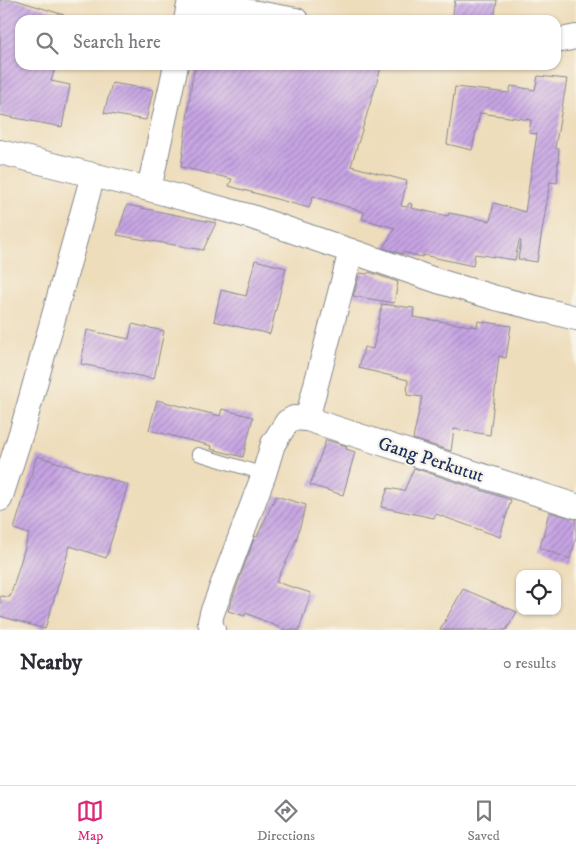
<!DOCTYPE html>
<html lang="en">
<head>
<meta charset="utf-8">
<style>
	:root { --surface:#fff; --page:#f2f2f3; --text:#2b2b33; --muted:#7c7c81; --line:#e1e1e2; --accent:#db2777 }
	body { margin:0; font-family:"IM FELL DW Pica",serif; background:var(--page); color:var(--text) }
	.controls { position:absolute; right:15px; bottom:15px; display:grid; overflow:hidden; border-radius:10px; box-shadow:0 1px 4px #0004 }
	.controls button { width:45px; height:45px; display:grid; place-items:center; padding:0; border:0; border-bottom:1px solid var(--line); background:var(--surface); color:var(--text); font:25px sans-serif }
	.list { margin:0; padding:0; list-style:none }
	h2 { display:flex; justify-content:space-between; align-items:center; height:65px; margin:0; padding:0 20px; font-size:21px }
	h2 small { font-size:16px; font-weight:400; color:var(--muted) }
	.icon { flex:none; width:28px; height:28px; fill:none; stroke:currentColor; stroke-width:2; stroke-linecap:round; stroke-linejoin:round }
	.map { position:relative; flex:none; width:576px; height:630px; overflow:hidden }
	.search { position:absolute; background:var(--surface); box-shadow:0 1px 4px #0004; left:15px; right:15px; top:15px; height:55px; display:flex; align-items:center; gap:12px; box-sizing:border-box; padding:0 18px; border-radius:15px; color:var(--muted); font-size:19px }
	.sheet { height:155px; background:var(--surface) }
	nav { display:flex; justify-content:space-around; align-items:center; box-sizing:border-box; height:70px; border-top:1px solid var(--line); background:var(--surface); font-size:14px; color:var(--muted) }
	nav a { display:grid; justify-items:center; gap:2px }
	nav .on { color:var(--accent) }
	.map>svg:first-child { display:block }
	.building { fill:url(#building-hatch) }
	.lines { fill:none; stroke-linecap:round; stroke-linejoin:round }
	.lane-casing { stroke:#84868c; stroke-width:14 }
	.street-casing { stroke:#84868c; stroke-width:26 }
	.lane { stroke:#fff; stroke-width:12 }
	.street { stroke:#fff; stroke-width:24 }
	.labels { text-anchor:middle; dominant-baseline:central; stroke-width:4.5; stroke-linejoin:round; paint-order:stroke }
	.street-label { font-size:19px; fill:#1b2f5e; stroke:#f7f3e8 }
</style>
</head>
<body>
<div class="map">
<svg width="576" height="630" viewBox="0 0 576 630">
	<defs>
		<pattern id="building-hatch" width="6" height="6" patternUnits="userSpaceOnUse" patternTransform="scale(1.25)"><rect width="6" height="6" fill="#c7a4e3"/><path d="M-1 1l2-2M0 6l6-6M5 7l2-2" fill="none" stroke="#a186bb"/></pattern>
	</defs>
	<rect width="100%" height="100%" fill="#f7f3e8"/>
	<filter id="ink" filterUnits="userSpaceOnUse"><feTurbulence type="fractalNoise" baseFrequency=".02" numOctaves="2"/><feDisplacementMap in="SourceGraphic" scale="10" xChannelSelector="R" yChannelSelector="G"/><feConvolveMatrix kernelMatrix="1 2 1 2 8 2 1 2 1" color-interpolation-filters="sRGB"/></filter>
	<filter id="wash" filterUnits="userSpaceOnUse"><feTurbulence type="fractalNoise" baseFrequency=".0096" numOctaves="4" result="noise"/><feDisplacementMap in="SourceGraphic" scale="20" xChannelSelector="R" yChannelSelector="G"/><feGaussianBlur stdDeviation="1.12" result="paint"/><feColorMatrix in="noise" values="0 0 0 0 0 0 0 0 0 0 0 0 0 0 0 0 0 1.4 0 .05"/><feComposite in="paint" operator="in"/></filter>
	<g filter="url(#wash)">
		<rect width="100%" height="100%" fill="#edb"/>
		<g id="blocks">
			<g class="building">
				<polygon points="0,0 16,0 64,15 63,20 20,20 20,65 56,65 51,81 70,85 62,127 0,115"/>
				<polygon points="455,0 497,0 494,20 452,20"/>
				<polygon points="196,65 382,65 351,166 407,181 401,206 407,207 409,203 412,204 411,208 448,216 449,213 490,221 494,203 525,212 537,134 529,133 531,120 480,113 472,150 447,144 455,87 509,93 511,86 535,90 538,76 567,79 555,148 559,149 557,183 550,182 537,262 518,259 521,241 519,241 515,260 475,254 473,266 423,255 422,257 403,252 403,254 383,248 395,228 362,219 364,212 313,196 309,208 229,186 232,179 181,167 192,79"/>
				<polygon points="112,83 153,90 146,120 104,113"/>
				<polygon points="127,205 216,223 203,250 117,235"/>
				<polygon points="255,260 286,268 270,334 214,321 221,290 246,296"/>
				<polygon points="369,272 398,282 394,303 353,296 360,273 367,274"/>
				<polygon points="382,304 414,308 413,317 477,327 478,321 511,326 506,358 499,356 490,435 454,429 451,451 413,439 422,397 407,395 408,380 359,368 364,347 373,349"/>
				<polygon points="132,324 164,331 154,379 81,364 87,330 129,339"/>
				<polygon points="157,400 220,416 222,409 253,417 243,457 211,449 212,446 149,430"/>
				<polygon points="326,440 347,446 346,449 355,452 343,495 310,485"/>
				<polygon points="37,456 128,485 106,558 70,546 45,629 0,616 0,596 10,597 29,534 14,529"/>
				<polygon points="414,468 511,500 500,537 436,514 434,518 381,507 388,488 404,491"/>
				<polygon points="276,496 306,505 295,544 276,582 311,593 299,630 285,630 246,613 245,616 228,611 255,536 257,537"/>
				<polygon points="549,512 576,519 576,538 570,559 540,548"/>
				<polygon points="463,589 517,612 506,630 440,630"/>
			</g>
		</g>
	</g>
	<g filter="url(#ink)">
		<use href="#blocks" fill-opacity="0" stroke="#84868c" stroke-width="1"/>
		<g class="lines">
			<g class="lane-casing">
				<polyline id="lane" points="198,454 264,474"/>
			</g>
			<g class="street-casing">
				<g id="street">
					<polyline points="190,1 296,20"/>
					<polyline points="186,20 190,0"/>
					<polyline points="556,41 576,37"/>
					<polyline points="0,152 149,189 252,217 438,281 496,298 576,318"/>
					<polyline points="149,189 176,65"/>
					<polyline points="307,419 351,251"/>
					<polyline points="0,499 23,427 93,175"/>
					<polyline points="213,630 210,622 212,613 264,474 273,444 287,422 294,418 307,419 576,506"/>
				</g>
			</g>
			<use href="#lane" class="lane"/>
			<use href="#street" class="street"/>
		</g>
	</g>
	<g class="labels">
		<g class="street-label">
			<text transform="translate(431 460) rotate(18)">Gang Perkutut</text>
		</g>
	</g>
</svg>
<div class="controls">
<button><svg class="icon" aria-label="locate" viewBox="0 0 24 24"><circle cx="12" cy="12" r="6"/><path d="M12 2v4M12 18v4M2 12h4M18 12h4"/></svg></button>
</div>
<div class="search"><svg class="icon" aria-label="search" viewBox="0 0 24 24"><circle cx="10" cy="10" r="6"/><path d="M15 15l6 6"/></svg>Search here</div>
</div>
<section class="sheet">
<h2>Nearby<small>0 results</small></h2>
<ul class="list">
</ul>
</section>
<nav>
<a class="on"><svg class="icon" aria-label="map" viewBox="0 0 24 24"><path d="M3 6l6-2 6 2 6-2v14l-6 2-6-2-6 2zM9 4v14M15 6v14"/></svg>Map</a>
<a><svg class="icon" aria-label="directions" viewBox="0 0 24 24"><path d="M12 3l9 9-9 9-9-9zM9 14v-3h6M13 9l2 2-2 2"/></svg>Directions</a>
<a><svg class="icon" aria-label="saved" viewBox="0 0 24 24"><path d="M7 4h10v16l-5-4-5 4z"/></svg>Saved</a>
</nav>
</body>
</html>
